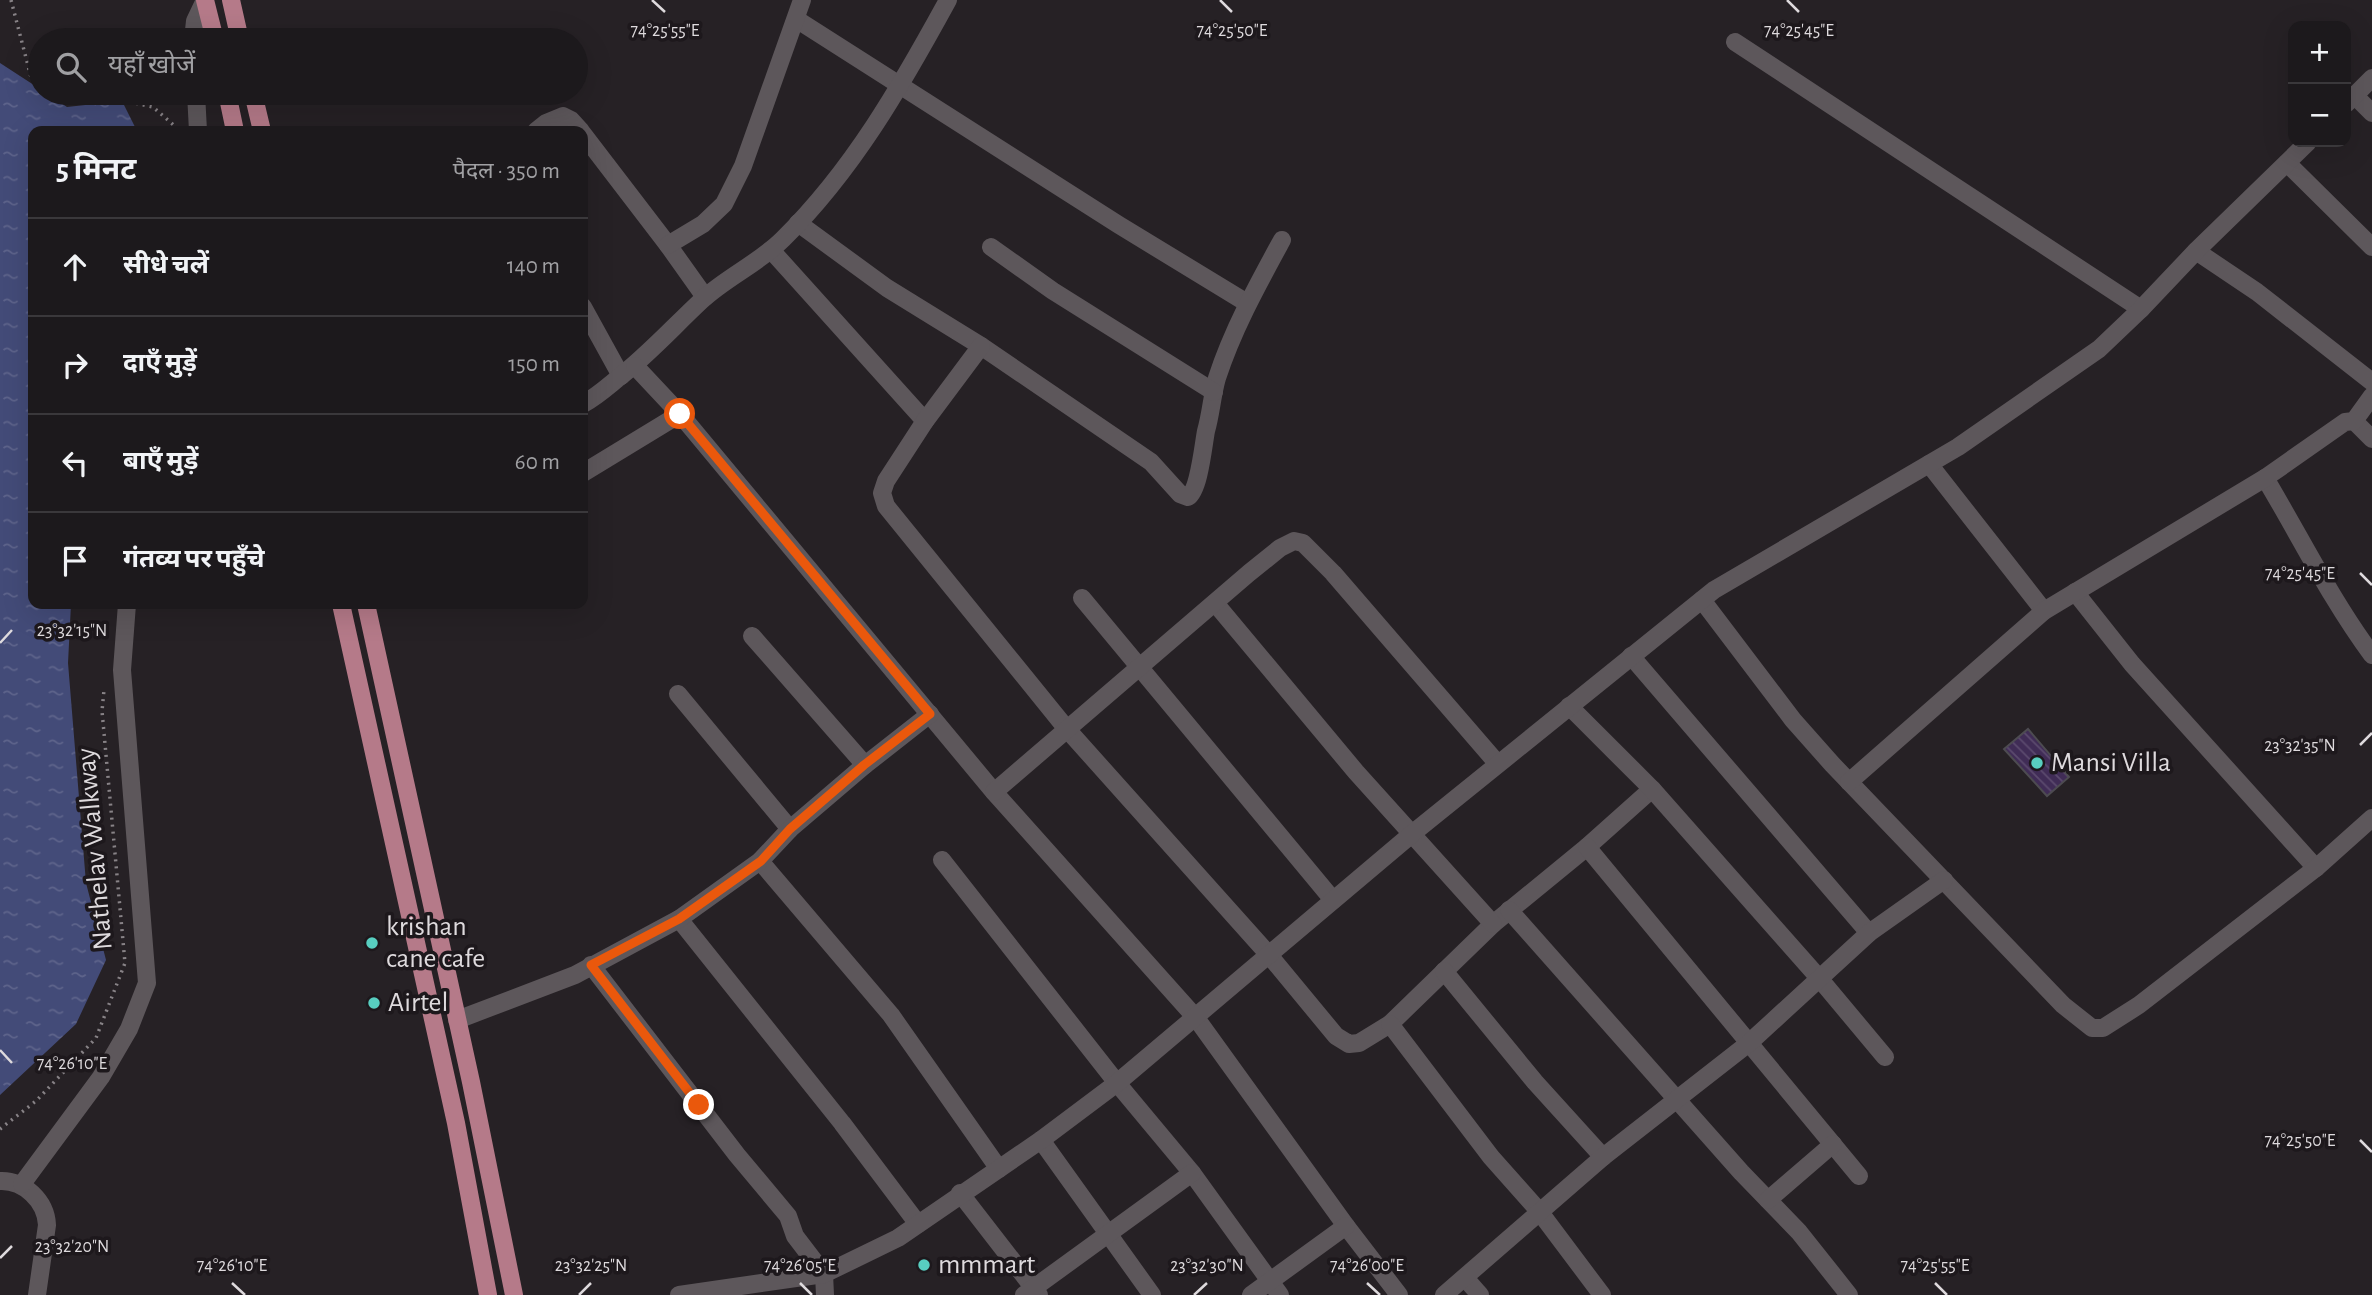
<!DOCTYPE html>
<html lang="hi">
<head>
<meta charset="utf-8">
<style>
	:root { --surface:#1c191c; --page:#252225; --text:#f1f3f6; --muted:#a0a0a3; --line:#3a383b }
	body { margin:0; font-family:"Alegreya Sans","Noto Sans Devanagari",sans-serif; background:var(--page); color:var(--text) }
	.controls { position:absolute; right:21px; top:21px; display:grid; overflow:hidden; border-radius:14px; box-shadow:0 7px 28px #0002 }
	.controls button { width:63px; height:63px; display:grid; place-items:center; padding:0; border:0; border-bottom:2px solid var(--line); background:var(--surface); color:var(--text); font:35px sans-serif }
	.stop { position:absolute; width:21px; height:21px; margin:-16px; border:5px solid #ea580c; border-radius:50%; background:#fff }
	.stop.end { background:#ea580c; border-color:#fff; box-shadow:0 2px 7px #0008 }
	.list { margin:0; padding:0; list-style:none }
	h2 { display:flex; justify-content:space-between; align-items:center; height:91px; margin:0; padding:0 28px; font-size:30px }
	h2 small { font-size:23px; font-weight:400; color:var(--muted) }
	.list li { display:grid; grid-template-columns:46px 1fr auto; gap:21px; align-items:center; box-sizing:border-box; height:98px; padding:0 28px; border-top:2px solid var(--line) }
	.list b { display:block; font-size:26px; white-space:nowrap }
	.list em { font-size:23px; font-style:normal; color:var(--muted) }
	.icon { flex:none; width:38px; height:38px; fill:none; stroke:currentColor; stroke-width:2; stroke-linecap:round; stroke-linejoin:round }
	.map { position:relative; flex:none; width:2372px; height:1295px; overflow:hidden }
	.search { position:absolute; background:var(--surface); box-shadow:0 7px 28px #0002; left:28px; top:28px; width:560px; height:77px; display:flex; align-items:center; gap:18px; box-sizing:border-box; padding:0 24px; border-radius:38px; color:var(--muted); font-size:26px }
	.panel { position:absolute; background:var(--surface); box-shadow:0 7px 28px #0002; left:28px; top:126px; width:560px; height:483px; border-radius:14px }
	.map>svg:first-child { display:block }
	.water { fill:url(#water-ripples) }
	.building { fill:url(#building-back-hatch); stroke:#4d4b51; stroke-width:2 }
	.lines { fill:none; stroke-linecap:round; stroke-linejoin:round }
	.path { stroke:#888387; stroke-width:3.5; stroke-dasharray:2 5; stroke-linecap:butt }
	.street { stroke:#5d575b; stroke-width:18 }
	.primary { stroke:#b57a89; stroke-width:18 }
	.route { stroke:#ea580c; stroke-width:9 }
	.ticks { fill:none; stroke:#dedadd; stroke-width:2.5 }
	.poi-dot { fill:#58cec0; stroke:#1d181c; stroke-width:2.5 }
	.labels { text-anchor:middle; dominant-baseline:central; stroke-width:7; stroke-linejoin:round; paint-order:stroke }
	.poi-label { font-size:28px; fill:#dedadd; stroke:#1d181c; text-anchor:start }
	.street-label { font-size:28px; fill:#dedadd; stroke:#1d181c }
	.ticks-label { font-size:18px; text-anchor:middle; fill:#dedadd; stroke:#1d181c; stroke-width:7; stroke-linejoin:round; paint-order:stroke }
</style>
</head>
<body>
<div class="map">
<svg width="2372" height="1295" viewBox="0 0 2372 1295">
	<defs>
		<pattern id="water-ripples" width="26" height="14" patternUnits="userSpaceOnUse" patternTransform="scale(1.75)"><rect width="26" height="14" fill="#434b78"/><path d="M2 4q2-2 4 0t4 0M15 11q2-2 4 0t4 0" fill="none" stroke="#5e648b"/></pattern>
		<pattern id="building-back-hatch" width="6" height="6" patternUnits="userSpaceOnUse" patternTransform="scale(1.75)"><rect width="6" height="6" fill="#402c56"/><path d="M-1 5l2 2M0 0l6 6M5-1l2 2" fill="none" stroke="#5b4a6e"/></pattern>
	</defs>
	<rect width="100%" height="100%" fill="#262125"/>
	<polygon class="water" points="0,63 40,89 40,93 46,93 67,107 122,101 137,131 33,131 33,604 71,604 68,663 86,883 106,960 76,1024 0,1095"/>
	<polygon class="building" points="2028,729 2069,777 2047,796 2004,749"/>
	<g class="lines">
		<g class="path">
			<polyline points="11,0 32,81 40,82"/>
			<polyline points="88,93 153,107 177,128 177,131"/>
			<polyline points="0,1129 36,1101 96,1038 125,963 102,711 104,690"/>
		</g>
		<g class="street">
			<polyline points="796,19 1119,225 1247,303"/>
			<polyline points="193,40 195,21 205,0"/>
			<polyline points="1735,42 2141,309"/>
			<polyline points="196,93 198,131"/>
			<polyline points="2354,95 2372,113"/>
			<polyline points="2346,104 2372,78"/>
			<polyline points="536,131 546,123 563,116 571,120 581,131"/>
			<polyline points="583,134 668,245 705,297"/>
			<polyline points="2287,163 2372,247"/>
			<path d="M798,223L887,288L981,346L1151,462L1180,494L1188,497C1199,490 1203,447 1206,431C1211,414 1212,395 1217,378C1233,329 1258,284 1282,240"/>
			<polyline points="668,245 703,224 724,204 743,166 802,0"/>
			<polyline points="991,247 1053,291 1214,392"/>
			<polyline points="771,250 925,421"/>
			<polyline points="2196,251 2257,292 2372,382"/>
			<polyline points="583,307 621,376"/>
			<polyline points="981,346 925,421 886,481 882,493 886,506 1066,728 1269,955 1336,1036 1349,1044 1359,1043 1390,1024 1493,924 1587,847 1652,789"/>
			<path d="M583,404C596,397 606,388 617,379C648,355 674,326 702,300C727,277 759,263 783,239C853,170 901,86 948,0"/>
			<polyline points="680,414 994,792 1196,1018 1346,1226 1399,1295"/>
			<polyline points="2354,421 2372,439"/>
			<polyline points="1929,464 2044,611"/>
			<polyline points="583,473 680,414 635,366"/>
			<path d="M2265,478C2301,538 2330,598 2372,655"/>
			<polyline points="2075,592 2132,664 2316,868"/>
			<polyline points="1082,598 1333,900"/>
			<polyline points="1702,600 1793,720 1832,764 2063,1005 2092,1028 2103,1028 2139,1005 2316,868 2372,818"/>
			<polyline points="1215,603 1356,772 1493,924"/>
			<polyline points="752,636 865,765"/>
			<polyline points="1631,656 1869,933"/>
			<polyline points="678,694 790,829"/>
			<polyline points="1569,706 1652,789 1819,978 1885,1057"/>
			<polyline points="1849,782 2044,611 2265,478 2345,422 2354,421 2372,396"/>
			<polyline points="994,792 1249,573 1280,548 1294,541 1303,543 1333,573 1497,763"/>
			<polyline points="1587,847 1859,1176"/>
			<polyline points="942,860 1117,1083 1192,1173 1280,1295"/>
			<polyline points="760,861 891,1015 999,1169"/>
			<polyline points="1509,910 1741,1172 1799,1232 1849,1295"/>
			<polyline points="679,919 842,1123 918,1224"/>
			<polyline points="591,965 737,1155 788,1216 795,1236 824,1274 825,1295"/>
			<polyline points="1444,971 1535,1082 1603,1157"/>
			<polyline points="457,1020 575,975 679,919 760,861 790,829 865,765 930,714"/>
			<polyline points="1390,1024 1491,1157 1539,1211 1602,1295"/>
			<polyline points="1041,1140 1152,1295"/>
			<path d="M0,1181C24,1180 46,1201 47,1225L37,1295"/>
			<polyline points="22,1184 101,1077 129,1029 147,983 122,670 127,604"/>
			<polyline points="960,1193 1039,1295"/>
			<polyline points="1768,1200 1833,1144"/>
			<polyline points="1465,1278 1480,1295"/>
			<polyline points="679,1295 824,1274 898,1238 1041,1140 1117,1083 1413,833 1714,590 1958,447 2099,349 2141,309 2196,251 2308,142"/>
			<polyline points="1024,1295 1192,1173"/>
			<polyline points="1251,1295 1346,1226"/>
			<polyline points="1444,1295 1603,1157 1749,1043 1869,933 1944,880"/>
		</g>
		<g class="primary">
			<polyline points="205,0 215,40"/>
			<polyline points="231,0 240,40"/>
			<polyline points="227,93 235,131"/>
			<polyline points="253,93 262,131"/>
			<polyline points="341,604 456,1123 488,1295"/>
			<polyline points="366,604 471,1082 514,1295"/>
		</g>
	</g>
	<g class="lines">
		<polyline class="route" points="680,414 930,714 864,765 790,829 761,861 679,919 591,965 699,1105"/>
	</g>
	<path class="ticks" d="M652,0L665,12M1220,0L1232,12M1787,0L1799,12M2360,573L2372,585M0,643L12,630M2360,745L2372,733M0,1050L12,1063M2360,1140L2372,1152M0,1258L12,1246M232,1283L245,1295M800,1283L812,1295M1367,1283L1380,1295M1935,1283L1947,1295M579,1295L591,1283M1194,1295L1207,1283"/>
	<g class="poi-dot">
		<circle cx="2037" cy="763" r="7"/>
		<circle cx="372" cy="943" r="7"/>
		<circle cx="374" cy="1003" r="7"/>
		<circle cx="924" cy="1265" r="7"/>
	</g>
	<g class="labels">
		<g class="poi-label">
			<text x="2051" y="763">Mansi Villa</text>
			<text x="386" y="927">krishan<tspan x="386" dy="32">cane cafe</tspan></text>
			<text x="388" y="1003">Airtel</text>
			<text x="938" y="1265">mmmart</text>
		</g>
		<g class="street-label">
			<text transform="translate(95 849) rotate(-95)">Nathelav Walkway</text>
		</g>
	</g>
	<g class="ticks-label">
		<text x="665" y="36">74°25'55"E</text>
		<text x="1232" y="36">74°25'50"E</text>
		<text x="1799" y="36">74°25'45"E</text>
		<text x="2300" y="579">74°25'45"E</text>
		<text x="72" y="636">23°32'15"N</text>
		<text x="2300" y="751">23°32'35"N</text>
		<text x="72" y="1069">74°26'10"E</text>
		<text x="2300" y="1146">74°25'50"E</text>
		<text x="72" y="1252">23°32'20"N</text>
		<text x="232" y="1271">74°26'10"E</text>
		<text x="591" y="1271">23°32'25"N</text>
		<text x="800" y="1271">74°26'05"E</text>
		<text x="1207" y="1271">23°32'30"N</text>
		<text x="1367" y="1271">74°26'00"E</text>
		<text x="1935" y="1271">74°25'55"E</text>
	</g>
</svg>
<div class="controls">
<button>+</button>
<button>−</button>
</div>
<div class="stop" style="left:680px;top:414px"></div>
<div class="stop end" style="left:699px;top:1105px"></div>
<div class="search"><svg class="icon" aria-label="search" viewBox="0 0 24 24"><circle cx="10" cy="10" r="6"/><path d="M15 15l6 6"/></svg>यहाँ खोजें</div>
<section class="panel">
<h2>5 मिनट<small>पैदल · 350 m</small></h2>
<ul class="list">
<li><svg class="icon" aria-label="ahead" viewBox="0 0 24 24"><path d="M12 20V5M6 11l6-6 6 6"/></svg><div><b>सीधे चलें</b></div><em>140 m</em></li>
<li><svg class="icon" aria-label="right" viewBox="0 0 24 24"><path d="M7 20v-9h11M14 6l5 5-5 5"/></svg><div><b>दाएँ मुड़ें</b></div><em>150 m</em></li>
<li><svg class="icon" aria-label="left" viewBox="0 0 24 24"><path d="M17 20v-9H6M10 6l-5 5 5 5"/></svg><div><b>बाएँ मुड़ें</b></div><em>60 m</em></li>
<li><svg class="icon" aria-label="arrive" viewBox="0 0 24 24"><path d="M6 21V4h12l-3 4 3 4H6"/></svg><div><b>गंतव्य पर पहुँचे</b></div></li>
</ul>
</section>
</div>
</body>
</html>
